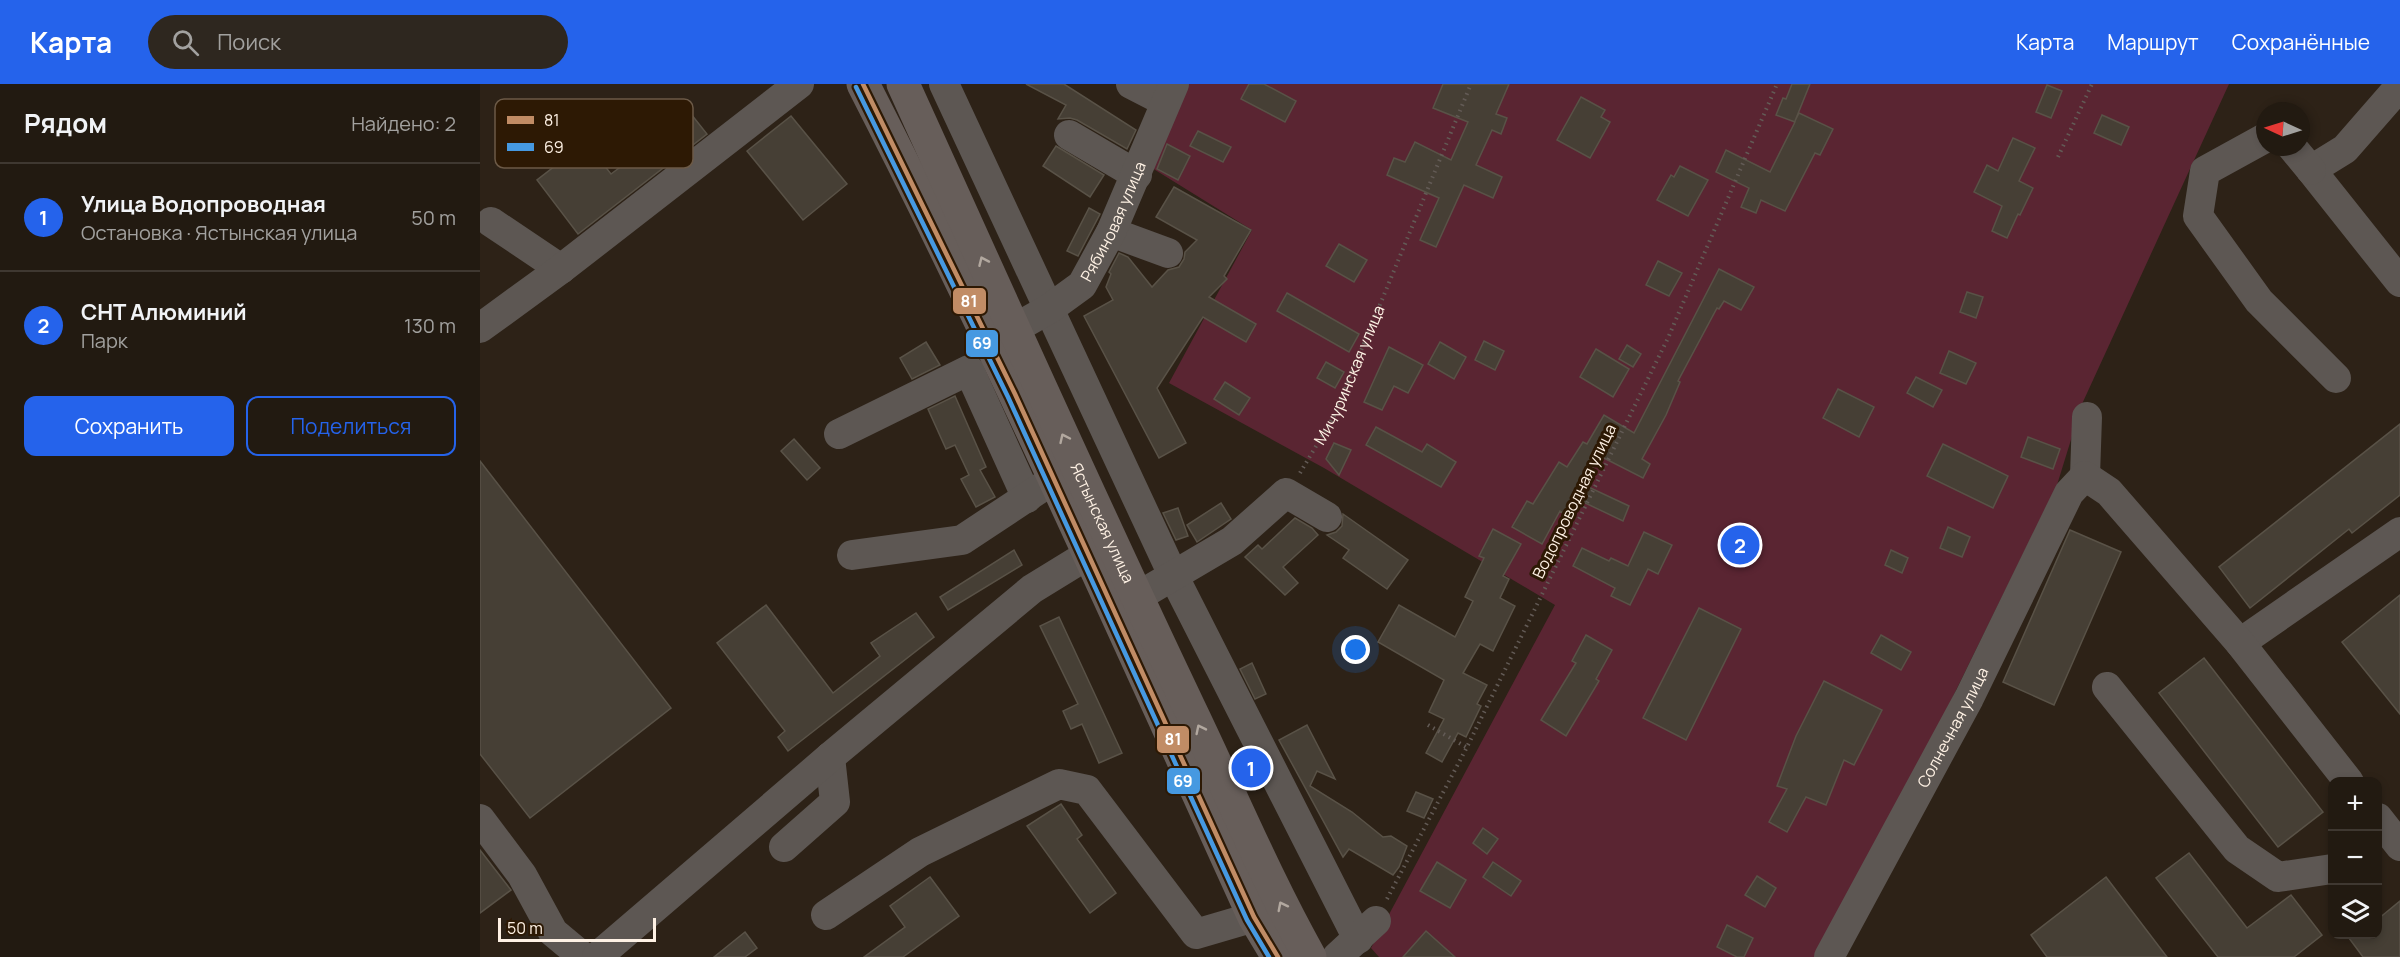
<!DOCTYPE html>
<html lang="ru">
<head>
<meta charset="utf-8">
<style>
	:root { --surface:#221a11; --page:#2e271f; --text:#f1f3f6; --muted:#a2a19f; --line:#3f3831; --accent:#2563eb }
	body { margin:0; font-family:Manrope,sans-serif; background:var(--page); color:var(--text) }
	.controls { position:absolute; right:18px; bottom:18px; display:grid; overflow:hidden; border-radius:12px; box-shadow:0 3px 9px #0003 }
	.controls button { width:54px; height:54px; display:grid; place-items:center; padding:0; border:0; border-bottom:2px solid var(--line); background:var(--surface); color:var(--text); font:30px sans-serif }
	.compass { position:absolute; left:1776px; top:18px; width:54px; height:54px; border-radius:50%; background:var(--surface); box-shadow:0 3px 9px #0003; rotate:274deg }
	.scale { position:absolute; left:18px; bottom:15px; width:158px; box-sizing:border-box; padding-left:6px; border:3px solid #fef1e4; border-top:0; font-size:16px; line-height:21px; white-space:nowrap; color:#fef1e4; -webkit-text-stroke:4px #2d1904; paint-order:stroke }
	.you { position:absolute; left:876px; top:566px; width:21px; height:21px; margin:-15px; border:4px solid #fff; border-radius:50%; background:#1a73e8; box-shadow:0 0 0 9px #1a73e833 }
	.badge { display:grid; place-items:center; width:39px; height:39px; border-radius:50%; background:var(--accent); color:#fff; font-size:20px; font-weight:700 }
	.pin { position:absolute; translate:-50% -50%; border:3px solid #fff; box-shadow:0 2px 6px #0006 }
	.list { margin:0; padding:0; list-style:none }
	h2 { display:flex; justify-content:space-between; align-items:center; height:78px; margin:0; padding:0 24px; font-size:26px }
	h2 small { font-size:20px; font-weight:400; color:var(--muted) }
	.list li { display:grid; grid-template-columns:39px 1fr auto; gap:18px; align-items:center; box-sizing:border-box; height:108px; padding:0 24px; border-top:2px solid var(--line) }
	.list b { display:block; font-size:22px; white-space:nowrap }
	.list p { margin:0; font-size:20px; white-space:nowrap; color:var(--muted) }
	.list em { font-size:20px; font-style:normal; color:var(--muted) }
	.actions { display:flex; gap:12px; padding:18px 24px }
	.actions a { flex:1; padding:14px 0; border:2px solid var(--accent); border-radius:12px; text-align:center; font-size:21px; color:var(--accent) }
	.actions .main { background:var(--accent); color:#fff }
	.icon { flex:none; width:33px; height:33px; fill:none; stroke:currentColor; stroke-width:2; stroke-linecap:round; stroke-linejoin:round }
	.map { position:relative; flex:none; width:1920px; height:873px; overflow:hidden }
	header { display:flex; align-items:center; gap:36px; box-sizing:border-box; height:84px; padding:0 30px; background:var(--accent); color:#fff }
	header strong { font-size:28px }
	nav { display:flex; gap:33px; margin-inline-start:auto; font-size:21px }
	.search { width:420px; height:54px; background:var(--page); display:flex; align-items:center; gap:15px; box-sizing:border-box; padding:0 21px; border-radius:33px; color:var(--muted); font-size:22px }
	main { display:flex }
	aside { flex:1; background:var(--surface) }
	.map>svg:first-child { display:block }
	.green { fill:#5a2532 }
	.building { fill:#463f35; stroke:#595247; stroke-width:1.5 }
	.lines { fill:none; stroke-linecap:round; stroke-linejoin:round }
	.path { stroke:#635b56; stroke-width:4; stroke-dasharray:1.5 4.5; stroke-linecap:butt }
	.minor { stroke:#5d5753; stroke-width:30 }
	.major { stroke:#675e5a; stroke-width:33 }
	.bus-1-casing { stroke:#2d1904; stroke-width:9 }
	.bus-2-casing { stroke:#2d1904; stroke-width:9 }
	.bus-1 { stroke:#c18c65; stroke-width:4.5 }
	.bus-2 { stroke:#4699e1; stroke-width:4.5 }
	.oneway { stroke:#b2a89f }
	.labels { text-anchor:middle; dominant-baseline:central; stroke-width:6; stroke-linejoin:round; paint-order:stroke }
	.street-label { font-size:16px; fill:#fef1e4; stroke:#2d1904 }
	.key { fill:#2d1904; stroke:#6c5a47; stroke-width:1.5 }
	.key-label { font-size:16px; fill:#fef1e4 }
	.line-badge { stroke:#2d1904; stroke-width:2 }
	.badge-label { font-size:16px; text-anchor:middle; font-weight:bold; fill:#fff }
</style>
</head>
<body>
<header>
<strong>Карта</strong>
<div class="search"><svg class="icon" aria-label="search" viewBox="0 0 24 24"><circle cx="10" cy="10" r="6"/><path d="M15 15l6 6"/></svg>Поиск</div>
<nav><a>Карта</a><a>Маршрут</a><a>Сохранённые</a></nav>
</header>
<main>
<aside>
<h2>Рядом<small>Найдено: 2</small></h2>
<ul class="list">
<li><span class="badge">1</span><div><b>Улица Водопроводная</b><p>Остановка · Ястынская улица</p></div><em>50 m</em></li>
<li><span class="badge">2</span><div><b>СНТ Алюминий</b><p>Парк</p></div><em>130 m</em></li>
</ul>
<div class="actions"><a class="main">Сохранить</a><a>Поделиться</a></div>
</aside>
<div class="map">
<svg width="1920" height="873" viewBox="0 0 1920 873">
	<rect width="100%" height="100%" fill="#2d2217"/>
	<polygon class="green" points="709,0 1749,0 1602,320 1577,401 1422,716 1341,873 899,873 891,864 1075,521 844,384 689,299 772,146 672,84"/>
	<g class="building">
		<polygon points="546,0 584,0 656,46 647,65 597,36 590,34 578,35 586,21"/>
		<polygon points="769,0 784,0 816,17 805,38 761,15"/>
		<polygon points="963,0 1029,0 1016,30 1027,34 1021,50 1012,46 996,81 1022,93 1013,114 984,101 956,163 940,156 959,114 907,91 914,74 925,78 935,58 971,76 988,38 953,24"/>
		<polygon points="1312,0 1330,0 1315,37 1319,29 1353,45 1340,71 1335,69 1305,127 1281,116 1276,129 1261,123 1269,104 1236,88 1246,66 1290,88 1315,38 1296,31 1303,14 1306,15"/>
		<polygon points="1567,1 1582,7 1571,34 1556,28"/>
		<polygon points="1101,13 1125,26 1121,33 1130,38 1110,74 1077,56"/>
		<polygon points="211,30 227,50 98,150 57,96 106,58 131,90"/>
		<polygon points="1622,31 1649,43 1641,61 1614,49"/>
		<polygon points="311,32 367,100 323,136 267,67"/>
		<polygon points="718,47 751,63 743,78 710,62"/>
		<polygon points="1533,54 1555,64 1539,97 1553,104 1540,131 1538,130 1527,154 1512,147 1522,122 1494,108 1507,81 1518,87"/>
		<polygon points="687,60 710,72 698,96 677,85"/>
		<polygon points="576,62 624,91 610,113 563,82"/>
		<polygon points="1200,82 1228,96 1208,132 1177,116 1191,91 1194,93"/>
		<polygon points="694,103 771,146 744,192 747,195 729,213 776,240 766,258 723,233 677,304 706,359 679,374 604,232 633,216 626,203 631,190 629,188 639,169 648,173 672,203 688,186 699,183 704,175 705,168 717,156 676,133"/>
		<polygon points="609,124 620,130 598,172 587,167"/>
		<polygon points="859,160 887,176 874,198 846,182"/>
		<polygon points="1178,177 1202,189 1189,212 1166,201"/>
		<polygon points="1239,185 1274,203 1261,226 1244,217 1239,225 1237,224 1198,297 1200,298 1186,331 1162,375 1170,380 1163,394 1120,372 1102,400 1149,422 1143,437 1099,416 1088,432 1080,427 1062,460 1032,443 1047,417 1053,420 1079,378 1087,383 1103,358 1107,360 1124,331 1154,349"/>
		<polygon points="1487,208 1503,213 1496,234 1480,228"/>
		<polygon points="807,209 879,250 869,268 797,227"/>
		<polygon points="1004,257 1024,267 1015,286 995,276"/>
		<polygon points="446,258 460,281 432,295 420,274"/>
		<polygon points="960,258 986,273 974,295 948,280"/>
		<polygon points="1147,261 1161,270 1153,283 1139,275"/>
		<polygon points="909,263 943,281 928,309 914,302 902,326 884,318"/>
		<polygon points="1116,265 1149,285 1133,313 1100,293"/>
		<polygon points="1469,267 1496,279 1486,300 1460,289"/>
		<polygon points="846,278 864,288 855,304 837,294"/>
		<polygon points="1436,293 1462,306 1453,323 1427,309"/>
		<polygon points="745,298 770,314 759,331 734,315"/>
		<polygon points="1358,305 1394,323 1379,353 1343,334"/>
		<polygon points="475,312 506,383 500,386 515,413 496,423 481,395 489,391 475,361 466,365 448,325"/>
		<polygon points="1920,340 1920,411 1872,449 1869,445 1770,524 1739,483"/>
		<polygon points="896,343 942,368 947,360 976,378 961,403 886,361"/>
		<polygon points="1548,353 1580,365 1573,385 1541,373"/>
		<polygon points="314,355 340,384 327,396 301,367"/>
		<polygon points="854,359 871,366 859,391 846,375"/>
		<polygon points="1463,360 1528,392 1513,424 1447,392"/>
		<polygon points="0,377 191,624 50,734 0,670"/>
		<polygon points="741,419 751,435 717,458 707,441"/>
		<polygon points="698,424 708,452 696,456 683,429"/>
		<polygon points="863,430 928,476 907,505 863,474 869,466 847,451 856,448 862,442"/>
		<polygon points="815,434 832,444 838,451 803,483 818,499 805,511 765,473 778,461 782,465"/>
		<polygon points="1468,443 1490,453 1482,473 1460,464"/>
		<polygon points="1013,445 1041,460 1023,492 1029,495 1020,514 1035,522 1013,567 1000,560 983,589 1007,601 997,620 1001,622 986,653 978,649 962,678 946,669 964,635 949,628 964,596 898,558 919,521 975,553 993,517 985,513 1004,474 999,472"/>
		<polygon points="1590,446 1641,468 1574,621 1523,598"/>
		<polygon points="1164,448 1192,461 1178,490 1168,485 1150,521 1131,512 1135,504 1093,482 1102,464 1129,477 1131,474 1148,482"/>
		<polygon points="534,466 542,481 468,526 460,513"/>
		<polygon points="1411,466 1428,474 1422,489 1405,481"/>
		<polygon points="1920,511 1920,630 1862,558"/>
		<polygon points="286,521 353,609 400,572 391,559 436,529 454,553 308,667 298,653 305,647 237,559"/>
		<polygon points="1219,524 1261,545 1206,656 1163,634"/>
		<polygon points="579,533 642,669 619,679 602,640 591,645 583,627 598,620 560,542"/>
		<polygon points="1106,551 1132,566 1116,595 1119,597 1086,652 1061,636 1096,579 1092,577"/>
		<polygon points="1401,551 1431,568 1421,586 1391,569"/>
		<polygon points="1724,574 1843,728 1798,763 1679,609"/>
		<polygon points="772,579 786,610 775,615 760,585"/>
		<polygon points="1344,597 1402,626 1374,681 1364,676 1346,721 1326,713 1307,748 1289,738 1307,705 1297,702 1316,652"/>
		<polygon points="827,641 855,695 837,687 830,702 872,728 903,753 911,752 927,762 919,783 913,791 869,765 863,773 799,656"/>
		<polygon points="936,708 953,715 944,734 927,727"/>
		<polygon points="581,720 602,751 597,755 636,809 610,829 547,742"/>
		<polygon points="1003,744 1018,755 1007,770 993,759"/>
		<polygon points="0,766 31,806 0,829"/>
		<polygon points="1709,769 1767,844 1811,811 1842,851 1814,873 1738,873 1676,794"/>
		<polygon points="957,778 986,796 970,824 940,807"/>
		<polygon points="1013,778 1041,797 1031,812 1003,793"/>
		<polygon points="1277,792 1296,804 1285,823 1265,811"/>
		<polygon points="450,793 479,832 423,873 384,873 425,843 410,822"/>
		<polygon points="1626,793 1687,873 1567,873 1551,851"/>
		<polygon points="1920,817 1920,873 1883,873 1866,850 1898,850 1898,835"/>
		<polygon points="1247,841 1273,854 1264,873 1257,873 1237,863"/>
		<polygon points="946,847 975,873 923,873"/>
		<polygon points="265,848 277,864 265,873 234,873"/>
	</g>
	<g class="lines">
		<g class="path">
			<polyline points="1578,73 1612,0"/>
			<path id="s1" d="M820,389L854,332L991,0"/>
			<polyline points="948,641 986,663"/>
			<polyline points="907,815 987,663 1188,254 1297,0"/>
		</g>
		<g class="minor">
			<polyline points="464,0 693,491 878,855"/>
			<polyline points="651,0 686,18"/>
			<polyline points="1920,2 1865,65 1831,86 1920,198"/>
			<polyline points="589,51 657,91"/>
			<polyline points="1785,54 1725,87 1718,132 1779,217 1856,294"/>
			<polyline points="1812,63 1831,86"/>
			<polyline points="11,138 81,185"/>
			<polyline points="631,148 688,169"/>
			<polyline points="0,244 81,185 319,0"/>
			<path id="s2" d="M534,245L569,225L602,201L631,148L694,0"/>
			<polyline points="359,350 489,286 547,414"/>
			<polyline points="1605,392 1607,333"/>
			<polyline points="372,471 482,456 562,403"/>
			<polyline points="657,513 752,457 806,409 847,433"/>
			<polyline points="1760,559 1920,448"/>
			<polyline points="1627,603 1757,765 1798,793 1852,785"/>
			<polyline points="1898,734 1920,762"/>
			<polyline points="0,735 42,791 73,848 103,873"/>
			<polyline points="304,763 355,718 350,673"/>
			<polyline points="346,831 440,768 579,700 607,706 716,850 774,833"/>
			<polyline points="117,873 350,673 552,505 609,470"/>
			<polyline points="857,873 896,837"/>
			<path id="s3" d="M1349,873L1489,614L1589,409L1605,392L1629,408L1760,559L1869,698"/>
		</g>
		<g class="major">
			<path d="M383,0C523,273 647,554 774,833L798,873"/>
			<path id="s4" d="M423,0C518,209 611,418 710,625C750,708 785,793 830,873"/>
		</g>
		<g class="bus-1-casing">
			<polyline id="bus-1" points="383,0 535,310 774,833 798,873"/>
		</g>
		<g class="bus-2-casing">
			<polyline id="bus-2" points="376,3 528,313 767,836 789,873"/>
		</g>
		<use href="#bus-1" class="bus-1"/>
		<use href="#bus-2" class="bus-2"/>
	</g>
	<defs><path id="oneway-chevron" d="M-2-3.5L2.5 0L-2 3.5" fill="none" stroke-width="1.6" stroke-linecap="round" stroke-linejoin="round" transform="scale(1.5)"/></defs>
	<g class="oneway">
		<use href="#oneway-chevron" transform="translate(503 177) rotate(-114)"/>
		<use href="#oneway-chevron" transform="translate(584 354) rotate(-115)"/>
		<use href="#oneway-chevron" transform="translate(720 645) rotate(-116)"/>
		<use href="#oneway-chevron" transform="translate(802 822) rotate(-117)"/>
	</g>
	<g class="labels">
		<g class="street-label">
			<text stroke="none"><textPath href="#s2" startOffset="152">Рябиновая улица</textPath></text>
			<text stroke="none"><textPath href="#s1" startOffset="110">Мичуринская улица</textPath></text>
			<text transform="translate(1094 417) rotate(-64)">Водопроводная улица</text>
			<text stroke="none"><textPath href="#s4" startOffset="482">Ястынская улица</textPath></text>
			<text stroke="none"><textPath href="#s3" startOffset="261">Солнечная улица</textPath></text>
		</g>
	</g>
	<rect x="15" y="15" width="198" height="69" rx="9" class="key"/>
	<rect x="27" y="32" width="27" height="8" fill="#c18c65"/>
	<rect x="27" y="59" width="27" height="8" fill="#4699e1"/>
	<g class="key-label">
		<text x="64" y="42">81</text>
		<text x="64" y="69">69</text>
	</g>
	<g class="line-badge">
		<rect x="472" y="203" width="35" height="28" rx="6" fill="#c18c65"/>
		<rect x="485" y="245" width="34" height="29" rx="6" fill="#4699e1"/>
		<rect x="676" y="641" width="34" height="29" rx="6" fill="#c18c65"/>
		<rect x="686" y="683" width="35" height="28" rx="6" fill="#4699e1"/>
	</g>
	<g class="badge-label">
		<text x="489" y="223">81</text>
		<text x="502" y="265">69</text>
		<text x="693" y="661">81</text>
		<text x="703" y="703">69</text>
	</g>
</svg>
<div class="controls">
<button>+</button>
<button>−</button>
<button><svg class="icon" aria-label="layers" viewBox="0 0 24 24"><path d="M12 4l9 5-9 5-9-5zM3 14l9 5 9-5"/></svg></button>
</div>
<svg class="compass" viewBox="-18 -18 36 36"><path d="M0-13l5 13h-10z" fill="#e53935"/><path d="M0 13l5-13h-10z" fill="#a2a19f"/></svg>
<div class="scale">50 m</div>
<div class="you"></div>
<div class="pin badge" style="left:771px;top:684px">1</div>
<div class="pin badge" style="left:1260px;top:461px">2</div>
</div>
</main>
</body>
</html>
